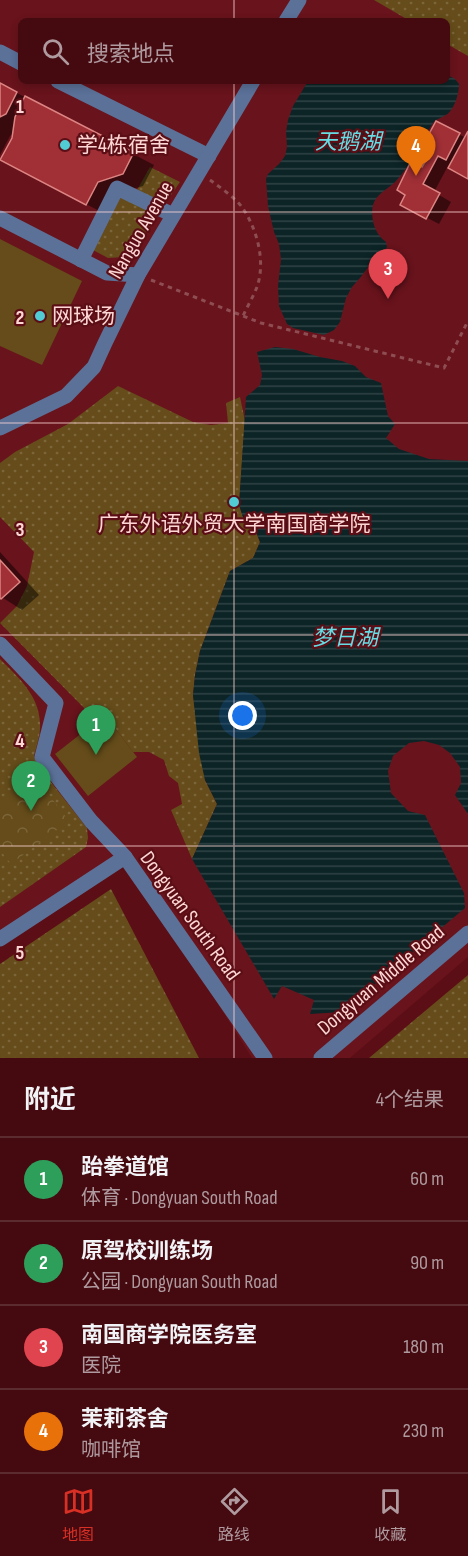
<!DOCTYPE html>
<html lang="zh">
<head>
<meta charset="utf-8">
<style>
	:root { --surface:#440a10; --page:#4e181e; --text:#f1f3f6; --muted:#af9a9f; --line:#5c2b30; --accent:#d93025 }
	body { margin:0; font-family:"Sofia Sans Condensed","Noto Sans SC",sans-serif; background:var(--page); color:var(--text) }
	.you { position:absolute; left:243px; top:716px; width:21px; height:21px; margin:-15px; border:4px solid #fff; border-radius:50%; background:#1a73e8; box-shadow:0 0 0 9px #1a73e833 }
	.badge { display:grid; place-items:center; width:39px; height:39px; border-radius:50%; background:var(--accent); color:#fff; font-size:20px; font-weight:700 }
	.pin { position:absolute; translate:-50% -50px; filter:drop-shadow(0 2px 3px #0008) }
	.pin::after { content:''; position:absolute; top:32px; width:21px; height:18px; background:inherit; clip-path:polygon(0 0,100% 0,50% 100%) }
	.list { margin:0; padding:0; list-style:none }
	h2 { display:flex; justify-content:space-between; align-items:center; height:78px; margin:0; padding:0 24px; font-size:26px }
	h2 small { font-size:20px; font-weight:400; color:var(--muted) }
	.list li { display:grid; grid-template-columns:39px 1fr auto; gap:18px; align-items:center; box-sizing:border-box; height:84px; padding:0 24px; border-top:2px solid var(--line) }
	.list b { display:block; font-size:22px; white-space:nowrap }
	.list p { margin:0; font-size:20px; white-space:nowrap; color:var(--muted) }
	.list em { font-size:20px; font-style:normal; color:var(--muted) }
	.icon { flex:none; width:33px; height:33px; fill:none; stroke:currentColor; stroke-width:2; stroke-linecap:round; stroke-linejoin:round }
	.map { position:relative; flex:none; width:468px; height:1058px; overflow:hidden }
	.search { position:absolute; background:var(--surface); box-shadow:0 3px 9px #0003; left:18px; right:18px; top:18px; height:66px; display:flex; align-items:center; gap:15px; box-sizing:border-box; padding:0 21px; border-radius:9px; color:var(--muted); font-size:22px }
	.sheet { height:414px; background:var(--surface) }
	nav { display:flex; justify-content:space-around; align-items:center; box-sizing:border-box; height:84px; border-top:2px solid var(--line); background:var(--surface); font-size:16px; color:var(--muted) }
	nav a { display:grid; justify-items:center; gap:3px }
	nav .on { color:var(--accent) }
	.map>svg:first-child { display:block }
	.built { fill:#69131c; fill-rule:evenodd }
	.grass { fill:url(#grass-dots) }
	.park { fill:url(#park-crowns) }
	.pitch { fill:#654c1a }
	.water { fill:url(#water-rules) }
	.shadow { fill:#0007 }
	.building { fill:#a02f36; stroke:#dd8583; stroke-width:1.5 }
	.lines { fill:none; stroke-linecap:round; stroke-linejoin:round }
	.path { stroke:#8e4d52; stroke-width:3; stroke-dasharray:4.5 4.5; stroke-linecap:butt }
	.minor { stroke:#5b7198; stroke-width:15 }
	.grid { fill:none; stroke:#fed7d5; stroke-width:1.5; stroke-opacity:0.55 }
	.poi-dot { fill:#51ccd5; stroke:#5b0e15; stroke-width:2 }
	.labels { text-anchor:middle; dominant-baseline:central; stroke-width:4.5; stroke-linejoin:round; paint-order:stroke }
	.poi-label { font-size:21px; fill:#fed7d5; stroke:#5b0e15; text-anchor:start }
	.street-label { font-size:21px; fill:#fed7d5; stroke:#5b0e15 }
	.water-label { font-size:22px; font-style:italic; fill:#66dde5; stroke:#5b0e15 }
	.grid-label { font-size:20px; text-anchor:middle; font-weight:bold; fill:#fed7d5; stroke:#5b0e15; stroke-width:4.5; stroke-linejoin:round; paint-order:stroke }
</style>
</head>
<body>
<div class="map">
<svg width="468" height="1058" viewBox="0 0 468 1058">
	<defs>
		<pattern id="grass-dots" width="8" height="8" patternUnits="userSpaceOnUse" patternTransform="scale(1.5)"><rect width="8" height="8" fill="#654c1a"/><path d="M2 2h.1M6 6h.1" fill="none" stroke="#7c653a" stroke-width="1.8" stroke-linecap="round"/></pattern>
		<pattern id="park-crowns" width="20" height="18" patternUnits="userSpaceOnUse" patternTransform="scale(1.5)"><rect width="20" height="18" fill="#654c1a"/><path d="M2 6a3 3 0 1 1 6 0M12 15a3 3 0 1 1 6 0" fill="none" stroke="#7c653a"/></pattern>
		<pattern id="water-rules" width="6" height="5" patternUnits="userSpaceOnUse" patternTransform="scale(1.5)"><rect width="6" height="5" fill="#0c2426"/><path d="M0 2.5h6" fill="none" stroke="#304345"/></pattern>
	</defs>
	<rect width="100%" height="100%" fill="#5b0e15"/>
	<path class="built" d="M0,0H468V957L350,1058H252L125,857L0,941ZM21,21H447V81H21Z"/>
	<g class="grass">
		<polygon points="374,0 468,0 468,56 447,44 447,21 410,21"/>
		<polygon points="150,167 180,182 159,212 134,251 124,257 108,258 93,250 119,197 137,190"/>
		<polygon points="118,386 193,422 211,425 228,423 226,403 240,397 245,421 239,505 243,517 254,527 260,542 253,558 230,571 200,651 195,675 193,695 205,780 217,804 192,859 171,810 182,804 178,783 169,776 164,760 149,752 133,752 102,711 91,715 0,623 17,606 27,586 34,552 0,517 0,463 15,452 68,424"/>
		<path d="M0,659C18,677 39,695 40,723C41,733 37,745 34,756L47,777L87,828L88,838L86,847L0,907Z"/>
		<polygon points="111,889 199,1058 0,1058 0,964"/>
		<polygon points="468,975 468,1058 369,1058"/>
	</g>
	<polygon class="park" points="34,775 69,821 11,864 0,850 0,802"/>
	<g class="pitch">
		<polygon points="0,239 82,281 42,365 0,346"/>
		<polygon points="105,715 137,757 88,796 55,754"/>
	</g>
	<g class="water">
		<path d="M447,75L455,79L459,84C459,94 454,112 444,116C439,119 436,119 433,123C421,141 410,167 395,182C388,189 376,194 373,205C370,218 375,235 386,242L387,247L383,253L377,255L360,278L352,287L346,298L340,322L334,330L324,335L293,328L287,324L279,306L278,286L281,259L279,244L274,232L268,206L266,179L268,174L279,164L285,156L287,147L286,132L288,120L293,106L308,81H447Z"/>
		<polygon points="275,347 293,349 320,357 342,361 355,366 366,377 381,383 388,416 395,424 386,438 399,449 429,459 468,461 468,814 455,795 461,783 460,767 450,753 439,745 424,741 409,743 393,756 388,771 391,793 408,811 425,815 464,893 465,908 342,1012 310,1014 314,1000 282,986 274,999 192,859 217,804 205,780 199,753 193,695 195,675 200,651 230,571 253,558 260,542 254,527 243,517 239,505 246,397 260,385 262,375 257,352"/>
	</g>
	<g class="shadow">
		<polygon points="0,84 154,165 143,186 119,193 107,215 23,171 14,133 10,136 0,155"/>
		<polygon points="437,123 466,138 468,134 468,178 448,166 434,192 451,202 439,224 414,211 423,169 433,151"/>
		<polygon points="0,552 39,595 22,610 0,596"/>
	</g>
	<g class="building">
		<polygon points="0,83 17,92 6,114 0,117"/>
		<polygon points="25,96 134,152 123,174 98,182 86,205 0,160 12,138 15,117"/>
		<polygon points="436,121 460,133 446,160 438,156 423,184 440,193 426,219 400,205 405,195 397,190 411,161 422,167 431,152 422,147"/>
		<polygon points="468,131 468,179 448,168"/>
		<polygon points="0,560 20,582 1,599 0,598"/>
	</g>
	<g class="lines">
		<g class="path">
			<path d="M210,180C221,188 234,197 242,207C257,229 266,261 257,287C253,297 247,307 243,316"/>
			<polyline points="151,280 261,323 444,368 468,321"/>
		</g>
		<g class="minor">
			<polyline points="286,21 299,0"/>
			<polyline points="0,52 21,63"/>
			<polyline points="58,81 209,156"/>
			<polyline points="0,218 107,273 138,275"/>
			<polyline points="81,260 117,188 173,215"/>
			<polyline points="0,428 66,396 94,367 105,343 138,275 253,81"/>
			<polyline points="0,644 56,703 42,757 91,821 125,857"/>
			<polyline points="0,939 125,857 265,1058"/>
			<polyline points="321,1058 468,933"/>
		</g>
	</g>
	<path class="grid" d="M234,0V21M234,81V1058M0,212H468M0,423H468M0,635H468M0,846H468"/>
	<g class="poi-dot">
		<circle cx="65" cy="145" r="6"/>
		<circle cx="40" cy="316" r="6"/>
		<circle cx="234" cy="502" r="6"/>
	</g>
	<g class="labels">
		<g class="poi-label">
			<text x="77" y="145">学4栋宿舍</text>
			<text x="52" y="316">网球场</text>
			<text x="234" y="524" text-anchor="middle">广东外语外贸大学南国商学院</text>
		</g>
		<g class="street-label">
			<text transform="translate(141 230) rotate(-60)">Nanguo Avenue</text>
			<text transform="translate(190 916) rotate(54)">Dongyuan South Road</text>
			<text transform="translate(381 980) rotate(-40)">Dongyuan Middle Road</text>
		</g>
		<g class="water-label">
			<text x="348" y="142">天鹅湖</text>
			<text x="345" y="638">梦日湖</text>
		</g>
	</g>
	<g class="grid-label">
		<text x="20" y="113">1</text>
		<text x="20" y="324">2</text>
		<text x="20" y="536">3</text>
		<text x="20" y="747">4</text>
		<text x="20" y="959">5</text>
	</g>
</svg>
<div class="you"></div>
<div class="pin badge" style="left:96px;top:755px;background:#2e9e5b">1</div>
<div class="pin badge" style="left:31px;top:811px;background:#2e9e5b">2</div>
<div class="pin badge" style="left:388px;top:299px;background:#e0444e">3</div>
<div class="pin badge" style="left:416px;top:176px;background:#e8710a">4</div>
<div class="search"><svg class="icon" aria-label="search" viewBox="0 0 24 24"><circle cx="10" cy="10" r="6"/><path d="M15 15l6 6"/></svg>搜索地点</div>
</div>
<section class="sheet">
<h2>附近<small>4个结果</small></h2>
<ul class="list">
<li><span class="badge" style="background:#2e9e5b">1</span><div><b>跆拳道馆</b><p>体育 · Dongyuan South Road</p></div><em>60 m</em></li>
<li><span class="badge" style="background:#2e9e5b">2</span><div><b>原驾校训练场</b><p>公园 · Dongyuan South Road</p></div><em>90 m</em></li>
<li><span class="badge" style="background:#e0444e">3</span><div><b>南国商学院医务室</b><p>医院</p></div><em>180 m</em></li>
<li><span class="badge" style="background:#e8710a">4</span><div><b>茉莉茶舍</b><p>咖啡馆</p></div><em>230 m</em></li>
</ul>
</section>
<nav>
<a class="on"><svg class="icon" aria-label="map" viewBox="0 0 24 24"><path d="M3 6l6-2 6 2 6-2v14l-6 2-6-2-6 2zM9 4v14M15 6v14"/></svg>地图</a>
<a><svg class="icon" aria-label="directions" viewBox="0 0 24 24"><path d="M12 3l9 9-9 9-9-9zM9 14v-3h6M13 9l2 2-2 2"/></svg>路线</a>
<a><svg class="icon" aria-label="saved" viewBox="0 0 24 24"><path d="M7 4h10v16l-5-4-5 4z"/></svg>收藏</a>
</nav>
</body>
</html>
